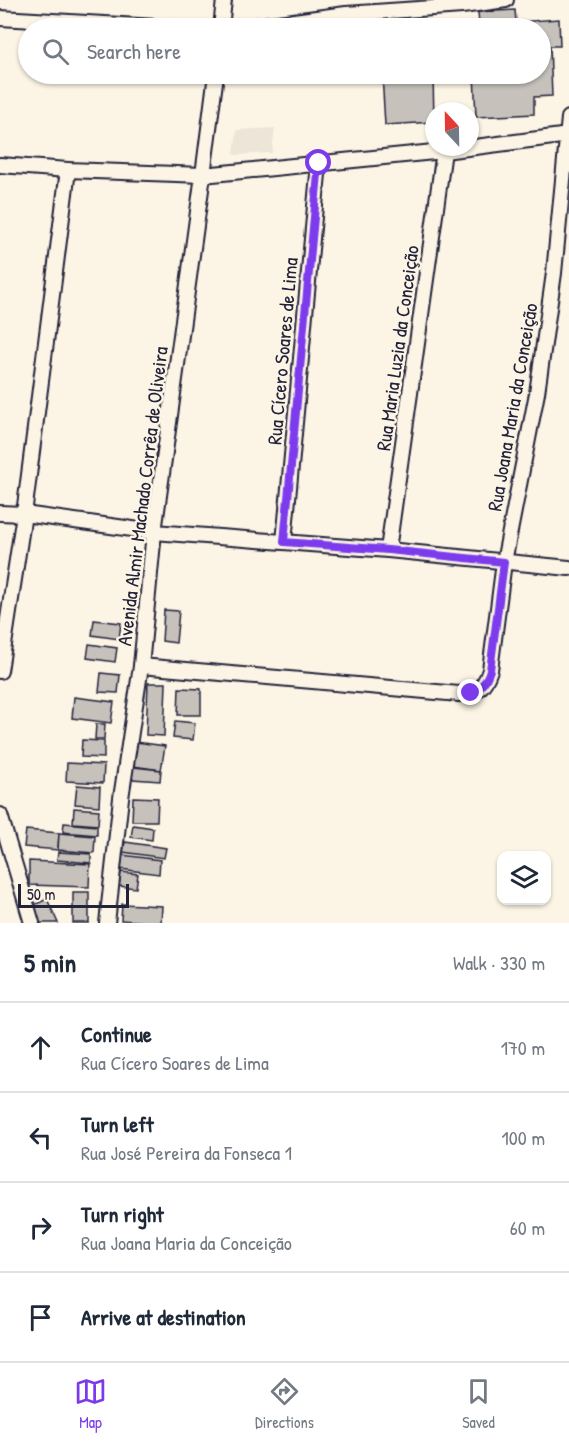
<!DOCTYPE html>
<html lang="en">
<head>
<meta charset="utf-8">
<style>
	:root { --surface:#fff; --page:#f6f6f7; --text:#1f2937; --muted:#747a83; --line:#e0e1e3; --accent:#7c3aed }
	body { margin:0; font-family:"Patrick Hand",sans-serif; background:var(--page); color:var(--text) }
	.controls { position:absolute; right:18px; bottom:18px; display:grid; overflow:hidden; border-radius:12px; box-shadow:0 2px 4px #0004 }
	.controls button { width:54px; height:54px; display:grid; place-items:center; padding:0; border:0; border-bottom:2px solid var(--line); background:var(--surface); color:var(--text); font:30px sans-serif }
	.compass { position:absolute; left:425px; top:102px; width:54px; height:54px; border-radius:50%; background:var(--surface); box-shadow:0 2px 4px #0004; rotate:338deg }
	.scale { position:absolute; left:18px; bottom:15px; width:111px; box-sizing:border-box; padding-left:6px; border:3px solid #22223b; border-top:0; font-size:16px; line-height:21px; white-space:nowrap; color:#22223b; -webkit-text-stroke:4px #fcf5e5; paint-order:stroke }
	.stop { position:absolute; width:18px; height:18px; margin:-14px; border:4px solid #7c3aed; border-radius:50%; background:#fff }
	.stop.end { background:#7c3aed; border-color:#fff; box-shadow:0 2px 6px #0008 }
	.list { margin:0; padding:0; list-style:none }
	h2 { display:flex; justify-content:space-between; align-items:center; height:78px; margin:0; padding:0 24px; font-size:26px }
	h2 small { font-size:20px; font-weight:400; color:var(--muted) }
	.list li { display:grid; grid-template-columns:39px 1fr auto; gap:18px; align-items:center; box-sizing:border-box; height:90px; padding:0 24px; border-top:2px solid var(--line) }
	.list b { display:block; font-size:22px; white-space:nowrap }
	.list p { margin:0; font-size:20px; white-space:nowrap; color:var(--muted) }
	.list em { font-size:20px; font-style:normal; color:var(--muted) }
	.icon { flex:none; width:33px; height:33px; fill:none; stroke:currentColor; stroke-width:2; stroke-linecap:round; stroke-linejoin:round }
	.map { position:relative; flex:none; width:569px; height:923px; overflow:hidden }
	.search { position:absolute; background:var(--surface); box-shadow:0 2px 4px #0004; left:18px; right:18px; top:18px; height:66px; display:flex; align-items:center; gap:15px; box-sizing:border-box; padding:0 21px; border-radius:33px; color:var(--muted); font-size:22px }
	.sheet { height:438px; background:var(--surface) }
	nav { display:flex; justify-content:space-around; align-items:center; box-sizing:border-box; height:84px; border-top:2px solid var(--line); background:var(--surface); font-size:16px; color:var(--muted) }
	nav a { display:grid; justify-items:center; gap:3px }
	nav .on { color:var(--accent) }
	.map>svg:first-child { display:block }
	.built { fill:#ece5d8 }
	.building { fill:#c6c1bb; stroke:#22223b; stroke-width:1.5 }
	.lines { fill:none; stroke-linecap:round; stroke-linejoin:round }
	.minor-casing { stroke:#22223b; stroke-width:18 }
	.minor { stroke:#fcf5e5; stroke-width:14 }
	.route { stroke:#7c3aed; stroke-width:8 }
	.labels { text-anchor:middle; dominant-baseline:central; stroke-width:5; stroke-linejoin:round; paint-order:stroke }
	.street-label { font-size:20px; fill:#22223b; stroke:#fcf5e5 }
</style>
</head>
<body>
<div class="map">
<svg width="569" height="923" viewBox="0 0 569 923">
	<rect width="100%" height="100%" fill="#fcf5e5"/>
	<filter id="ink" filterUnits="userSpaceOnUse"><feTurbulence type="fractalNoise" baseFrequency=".0167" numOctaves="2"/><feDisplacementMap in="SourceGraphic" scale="12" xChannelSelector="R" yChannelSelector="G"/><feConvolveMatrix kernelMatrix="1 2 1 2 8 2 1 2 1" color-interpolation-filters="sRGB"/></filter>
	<g filter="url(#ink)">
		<polygon class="built" points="275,128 272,153 234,155 237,130"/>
		<g class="building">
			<polygon points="515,10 516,22 559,19 560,46 550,46 552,96 534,97 534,114 476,117 474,74 540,74 540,28 408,28 408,27 479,24 478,12"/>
			<polygon points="382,74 433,74 434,122 385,125"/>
			<polygon points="164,610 179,611 176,643 162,641"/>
			<polygon points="94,620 121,623 119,639 92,635"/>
			<polygon points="89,644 117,648 115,662 87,658"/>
			<polygon points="101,673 120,675 118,693 99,692"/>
			<polygon points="148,683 166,683 164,736 146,735"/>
			<polygon points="179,688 201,689 201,715 178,715"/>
			<polygon points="74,697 114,702 111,723 72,718"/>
			<polygon points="175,721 195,723 193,740 173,738"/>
			<polygon points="96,724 105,724 104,739 95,739"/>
			<polygon points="82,740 104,741 104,758 81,757"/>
			<polygon points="136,742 165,746 161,770 133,766"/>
			<polygon points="67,763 104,765 103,783 66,781"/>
			<polygon points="133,767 161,770 160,781 132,779"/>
			<polygon points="77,785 100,787 99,806 75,804"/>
			<polygon points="133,797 158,798 157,821 132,821"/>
			<polygon points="74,808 99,810 98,825 73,823"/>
			<polygon points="64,823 97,826 97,835 63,832"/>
			<polygon points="133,825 153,828 152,840 131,837"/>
			<polygon points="26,830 59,833 58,850 24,847"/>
			<polygon points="59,833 95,836 94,853 58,850"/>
			<polygon points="125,842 166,848 164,858 123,852"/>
			<polygon points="58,852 91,854 91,863 57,860"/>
			<polygon points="122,855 160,860 159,874 120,869"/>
			<polygon points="29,861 90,864 89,887 29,885"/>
			<polygon points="121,872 138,874 136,888 119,886"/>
			<rect x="73" y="892" width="16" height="31"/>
			<polygon points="47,899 58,923 37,923 30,907"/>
			<polygon points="122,904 162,906 161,923 121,920"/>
		</g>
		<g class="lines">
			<g class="minor-casing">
				<g id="minor">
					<polyline points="0,18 174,28"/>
					<polyline points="221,28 224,0"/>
					<polyline points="241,28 346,14 462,6 506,0"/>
					<polyline points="0,165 68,170 203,175 444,151 569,135"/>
					<polyline points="0,513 24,514 154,532 388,550 569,568"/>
					<polyline points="284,542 319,163"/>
					<polyline points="388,550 444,151"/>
					<path d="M141,666L459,694C478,692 484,688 490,670L504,562L537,393L554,273L569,118"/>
					<polyline points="0,671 24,514 68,170"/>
					<polyline points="0,815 32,923"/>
					<polyline points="107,923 121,798 141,666 154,532 203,175 216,74"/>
				</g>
			</g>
			<use href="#minor" class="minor"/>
		</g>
	</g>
	<g class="lines" filter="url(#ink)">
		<path class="route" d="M319,163L284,542L388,550L504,562L490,670C486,682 482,687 471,693"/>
	</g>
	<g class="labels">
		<g class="street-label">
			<text transform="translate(397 348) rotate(-82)">Rua Maria Luzia da Conceição</text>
			<text transform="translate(282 351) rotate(-85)">Rua Cícero Soares de Lima</text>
			<text transform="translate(512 407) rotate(-80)">Rua Joana Maria da Conceição</text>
			<text transform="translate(142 496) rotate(-83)">Avenida Almir Machado Corrêa de Oliveira</text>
		</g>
	</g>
</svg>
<div class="controls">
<button><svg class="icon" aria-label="layers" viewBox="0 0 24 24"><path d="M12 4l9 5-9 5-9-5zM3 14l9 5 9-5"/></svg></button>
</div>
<svg class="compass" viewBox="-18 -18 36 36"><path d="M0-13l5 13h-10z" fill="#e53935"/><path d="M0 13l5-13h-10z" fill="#747a83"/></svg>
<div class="scale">50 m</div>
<div class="stop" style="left:319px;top:163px"></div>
<div class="stop end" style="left:471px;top:693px"></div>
<div class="search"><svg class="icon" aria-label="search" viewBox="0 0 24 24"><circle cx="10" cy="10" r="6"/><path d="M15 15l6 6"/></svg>Search here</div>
</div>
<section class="sheet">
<h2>5 min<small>Walk · 330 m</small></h2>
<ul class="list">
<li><svg class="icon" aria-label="ahead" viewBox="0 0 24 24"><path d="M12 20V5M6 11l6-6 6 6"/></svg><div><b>Continue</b><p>Rua Cícero Soares de Lima</p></div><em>170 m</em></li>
<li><svg class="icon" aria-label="left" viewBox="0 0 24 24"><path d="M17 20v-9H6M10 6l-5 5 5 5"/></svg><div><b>Turn left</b><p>Rua José Pereira da Fonseca 1</p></div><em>100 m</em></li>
<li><svg class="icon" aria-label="right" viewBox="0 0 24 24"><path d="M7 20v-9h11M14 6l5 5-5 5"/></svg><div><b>Turn right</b><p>Rua Joana Maria da Conceição</p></div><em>60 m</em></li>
<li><svg class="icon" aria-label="arrive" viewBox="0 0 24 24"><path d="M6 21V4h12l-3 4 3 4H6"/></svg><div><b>Arrive at destination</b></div></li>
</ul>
</section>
<nav>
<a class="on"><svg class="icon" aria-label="map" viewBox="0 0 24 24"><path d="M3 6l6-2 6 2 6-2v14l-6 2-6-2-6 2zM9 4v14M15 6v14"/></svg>Map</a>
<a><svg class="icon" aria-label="directions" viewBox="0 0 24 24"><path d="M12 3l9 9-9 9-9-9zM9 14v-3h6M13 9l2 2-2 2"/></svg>Directions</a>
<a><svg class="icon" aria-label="saved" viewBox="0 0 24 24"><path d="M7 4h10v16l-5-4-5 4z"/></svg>Saved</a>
</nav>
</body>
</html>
